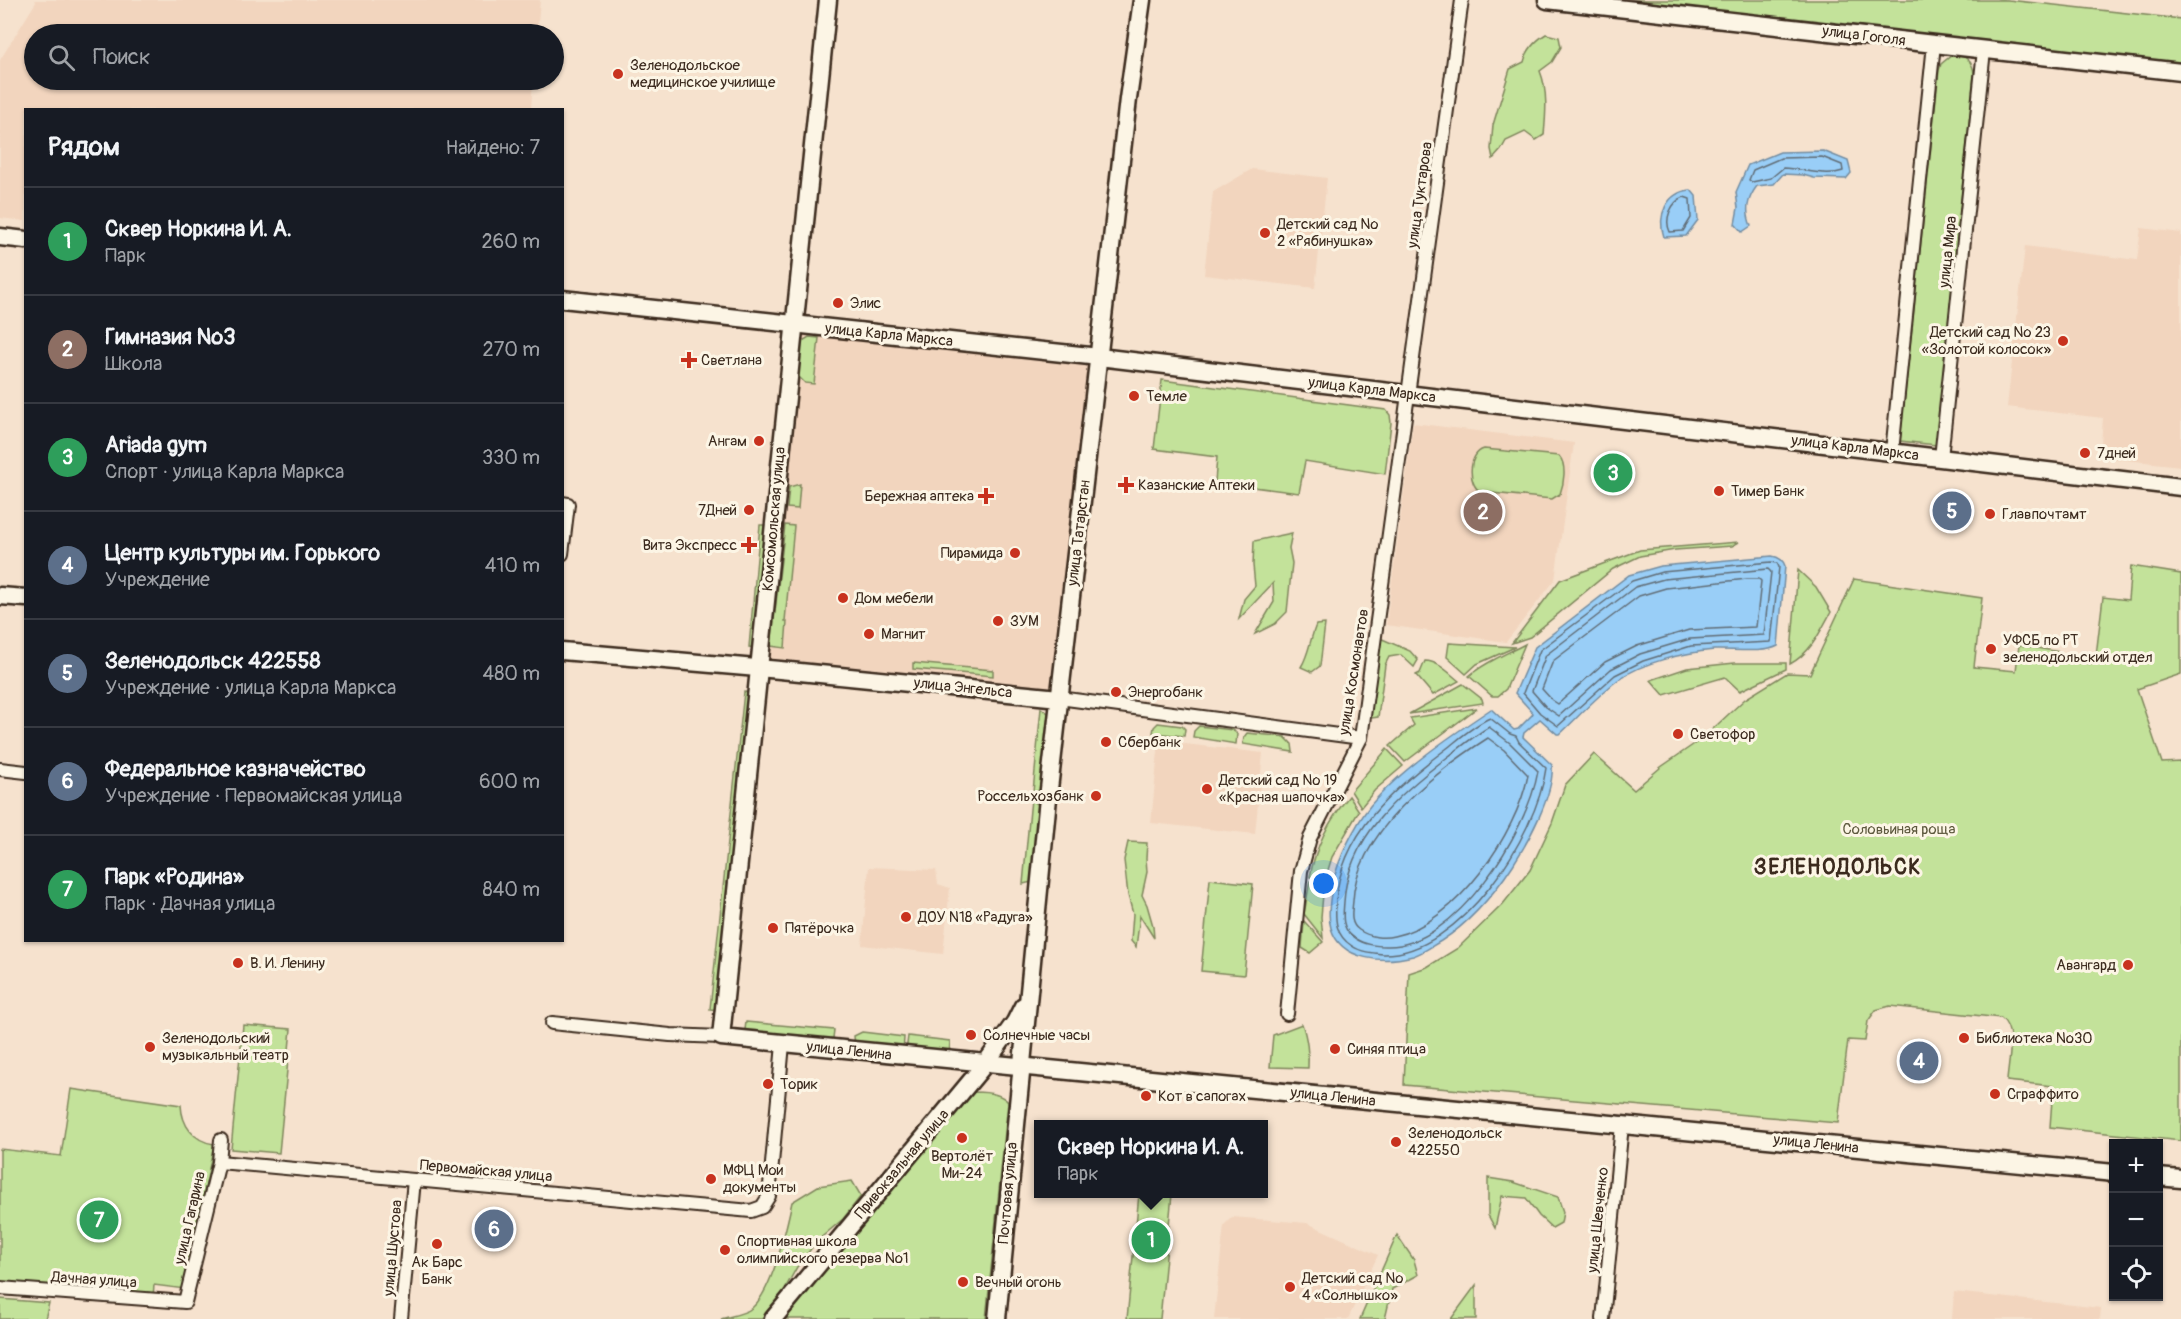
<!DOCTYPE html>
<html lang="ru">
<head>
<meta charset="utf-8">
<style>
	:root { --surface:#171b24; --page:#242831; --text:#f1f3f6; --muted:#9ea1a6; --line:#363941; --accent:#0b8043 }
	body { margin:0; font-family:Pangolin,sans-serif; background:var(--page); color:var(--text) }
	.controls { position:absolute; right:18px; bottom:18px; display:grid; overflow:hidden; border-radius:0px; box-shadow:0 2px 4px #0004 }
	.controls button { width:54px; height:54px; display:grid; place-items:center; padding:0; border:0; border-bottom:2px solid var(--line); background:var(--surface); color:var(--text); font:30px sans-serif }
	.you { position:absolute; left:1324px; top:884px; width:21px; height:21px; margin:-15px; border:4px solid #fff; border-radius:50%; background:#1a73e8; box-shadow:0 0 0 9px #1a73e833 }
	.badge { display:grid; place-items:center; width:39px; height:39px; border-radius:50%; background:var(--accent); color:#fff; font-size:20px; font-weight:700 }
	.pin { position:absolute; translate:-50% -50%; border:3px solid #fff; box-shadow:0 2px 6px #0006 }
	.popup { position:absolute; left:1034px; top:1120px; width:234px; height:78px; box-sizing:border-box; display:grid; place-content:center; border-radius:0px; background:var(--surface); filter:drop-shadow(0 2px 4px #0005); font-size:20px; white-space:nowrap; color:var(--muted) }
	.popup b { font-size:22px; color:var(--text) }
	.popup::after { content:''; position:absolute; left:50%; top:100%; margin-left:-12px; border:12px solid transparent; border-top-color:var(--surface) }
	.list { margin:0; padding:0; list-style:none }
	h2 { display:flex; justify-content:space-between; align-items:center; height:78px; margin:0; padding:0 24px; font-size:26px }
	h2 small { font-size:20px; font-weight:400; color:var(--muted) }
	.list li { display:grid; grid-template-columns:39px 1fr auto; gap:18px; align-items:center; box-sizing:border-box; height:108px; padding:0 24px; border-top:2px solid var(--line) }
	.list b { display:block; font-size:22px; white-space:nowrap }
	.list p { margin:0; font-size:20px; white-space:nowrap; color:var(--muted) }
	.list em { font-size:20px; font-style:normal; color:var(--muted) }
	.icon { flex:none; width:33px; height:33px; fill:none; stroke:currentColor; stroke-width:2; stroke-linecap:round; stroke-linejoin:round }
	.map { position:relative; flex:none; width:2181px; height:1319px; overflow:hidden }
	.search { position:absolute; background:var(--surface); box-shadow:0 2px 4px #0004; left:24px; top:24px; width:540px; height:66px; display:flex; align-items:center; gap:15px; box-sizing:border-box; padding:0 21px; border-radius:33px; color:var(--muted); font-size:22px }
	.panel { position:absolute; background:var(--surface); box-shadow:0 2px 4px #0004; left:24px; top:108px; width:540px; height:834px; border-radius:0px }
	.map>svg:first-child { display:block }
	.built { fill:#f2d5be }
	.green { fill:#c3e29a; stroke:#7f865c; stroke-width:1.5 }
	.water { fill:#99cef7; stroke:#738ca0; stroke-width:1.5 }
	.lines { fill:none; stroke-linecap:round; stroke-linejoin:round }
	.shore { stroke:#616c75; stroke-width:1.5 }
	.street-casing { stroke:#3b2a1e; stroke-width:16 }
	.secondary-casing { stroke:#3b2a1e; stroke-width:21 }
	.street { stroke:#fcf5e5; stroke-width:12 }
	.secondary { stroke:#fcf5e5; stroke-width:16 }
	.poi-dot { fill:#c8321e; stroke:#fcf5e5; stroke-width:2 }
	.labels { text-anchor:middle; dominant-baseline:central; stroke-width:6; stroke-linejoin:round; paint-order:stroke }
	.street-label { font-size:15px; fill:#3b2a1e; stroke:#fcf5e5 }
	.poi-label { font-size:15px; fill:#3b2a1e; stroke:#fcf5e5; text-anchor:start }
	.park-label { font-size:15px; fill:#5d583d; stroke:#fcf5e5 }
	.district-label { font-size:21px; font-weight:bold; letter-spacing:1.5px; fill:#3b2a1e; stroke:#fcf5e5 }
</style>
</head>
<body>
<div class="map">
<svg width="2181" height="1319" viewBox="0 0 2181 1319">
	<rect width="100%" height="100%" fill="#f6e2ce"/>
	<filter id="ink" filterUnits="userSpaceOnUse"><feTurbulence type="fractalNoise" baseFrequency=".0167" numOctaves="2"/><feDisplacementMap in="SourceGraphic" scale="12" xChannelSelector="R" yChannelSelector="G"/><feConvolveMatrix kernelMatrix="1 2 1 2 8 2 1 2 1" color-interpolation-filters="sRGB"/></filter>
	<g filter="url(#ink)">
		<g class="built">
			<polygon points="35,0 540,0 537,34 34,34 34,80 533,80 531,109 26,110 25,221 0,218 0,60 36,2"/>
			<polygon points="1252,169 1327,178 1315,288 1204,275 1213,192"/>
			<polygon points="2141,228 2181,233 2181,466 2100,457 2103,418 2007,407 2025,246 2137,260"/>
			<polygon points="802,333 1093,366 1056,693 764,665"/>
			<polygon points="1413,423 1574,443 1555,580 1506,642 1386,625"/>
			<polygon points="1159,741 1263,753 1255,834 1151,823"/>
			<polygon points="869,867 936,870 938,884 950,888 943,954 862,945"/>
			<polygon points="1232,1217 1307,1223 1378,1255 1348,1319 1214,1319 1224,1225"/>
			<polygon points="1954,1292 2101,1308 2100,1319 1952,1319"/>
		</g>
		<g class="green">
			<polygon points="1615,0 2008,0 2181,19 2181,64"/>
			<path d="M1546,34L1559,37L1561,47L1552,62L1540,71C1548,91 1546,114 1544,135L1536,140L1525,132L1506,141L1501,150L1493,159L1491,149L1493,125L1510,69L1524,62C1527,49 1535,41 1546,34Z"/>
			<path d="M1952,55C1965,54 1973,61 1974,74L1936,445L1900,441L1939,70L1941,64Z"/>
			<polygon points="809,337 819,338 814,384 805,383 797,375 801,342"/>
			<polygon points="1162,380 1386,410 1390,415 1391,423 1385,474 1305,461 1299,493 1215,482 1217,457 1154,449"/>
			<path d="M1484,449L1559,456C1567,465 1564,483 1560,494L1552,499L1481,492C1467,485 1468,453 1484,449Z"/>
			<polygon points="800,484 798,509 787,508 789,487"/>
			<polygon points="760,525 769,525 758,648 749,647"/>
			<polygon points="785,525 794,526 785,621 787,621 785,648 771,646"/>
			<polygon points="1292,533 1289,548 1292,563 1287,612 1275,624 1255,634 1274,602 1273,583 1239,619 1244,599 1255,586 1253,565 1254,541"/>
			<polygon points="1739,542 1732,546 1675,550 1640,556 1613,569 1530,637 1512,643 1560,580 1640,550"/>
			<path d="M2131,566L2181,574V674L2137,689L2162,763L2181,762V1141L2050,1127L2053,1086L2007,1081C2008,1063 2017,1030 2001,1018L1890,1006L1876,1010L1868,1021L1865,1041L1848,1040L1838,1123L1404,1085L1409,973L1427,967L1458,948L1503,904L1530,870L1552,823L1565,785L1594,754L1634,790L1661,767L1703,738L1745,699L1787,673L1810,674L1854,579L1982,598L1974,667L2016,671L2019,645L2060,652L2071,662L2095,664L2103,597L2128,600Z"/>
			<path d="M1798,570L1816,587L1831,612C1820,632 1811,653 1790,664Z"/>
			<path d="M1325,624L1320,666L1312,672L1301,667C1309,654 1310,639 1316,625Z"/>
			<polygon points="1380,638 1410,651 1418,660 1414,667 1401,655 1389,657 1385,665 1378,717 1372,718 1370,709"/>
			<polygon points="1449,643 1515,647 1477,664 1466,674 1447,657"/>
			<path d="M1525,644L1506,689L1498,696H1492L1469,676C1485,662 1506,654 1525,644Z"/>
			<path d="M1425,661C1438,661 1449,673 1459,681L1433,695L1416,675L1420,673Z"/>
			<polygon points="913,663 993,670 993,676 913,669"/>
			<polygon points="1735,663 1786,663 1786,669 1740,691 1725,677 1664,695 1651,680 1687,668"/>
			<polygon points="1463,684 1482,699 1483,703 1409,714"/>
			<polygon points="744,692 754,693 720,1010 710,1009"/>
			<polygon points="1041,708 1051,715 1042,790 1033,792"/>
			<polygon points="1477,708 1405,762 1390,746 1414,725 1410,718"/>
			<polygon points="1158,723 1182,726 1185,729 1184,736 1153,733 1154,727"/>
			<polygon points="1199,726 1233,730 1237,734 1236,744 1193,737 1194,731"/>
			<polygon points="1247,733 1285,737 1292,744 1293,752 1243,744 1244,737"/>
			<polygon points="1387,749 1403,766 1375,790 1361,807 1351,791"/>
			<path d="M1349,796L1359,811L1332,857L1325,880L1310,877C1315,848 1330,819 1349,796Z"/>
			<polygon points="1031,799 1041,807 1032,882 1023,884"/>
			<polygon points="1128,842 1147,843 1146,858 1147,872 1142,895 1147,905 1153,926 1154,938 1140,916 1136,947 1131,941 1133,914 1128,895 1124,860"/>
			<polygon points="1210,879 1253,884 1244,975 1201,971"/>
			<polygon points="1310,881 1324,883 1321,917 1323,938 1304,914"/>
			<polygon points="1304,921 1323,942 1310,953 1302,948"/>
			<polygon points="746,1022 834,1030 832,1046 744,1037"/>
			<path d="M1302,1024C1307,1037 1309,1055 1308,1068L1270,1067L1273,1035Z"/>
			<polygon points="243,1025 291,1029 279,1153 231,1149"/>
			<polygon points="862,1032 904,1037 903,1053 855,1045 854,1036"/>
			<polygon points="908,1036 950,1041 949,1057 906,1052"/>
			<path d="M71,1089L181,1105C182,1125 193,1141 214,1144L185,1289L154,1285L153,1297L0,1284V1149L61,1156Z"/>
			<path d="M974,1092C985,1092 1001,1093 1008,1102L986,1319H783Z"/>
			<polygon points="1488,1178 1513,1182 1558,1197 1563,1212 1561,1223 1552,1228 1539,1216 1526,1198 1502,1196 1495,1228 1488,1215"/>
			<path d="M852,1181L861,1196L843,1219L817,1241L797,1267L781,1296L762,1319H721C730,1316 745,1314 752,1308C773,1290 786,1229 792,1202L818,1186Z"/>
			<polygon points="1139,1194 1172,1194 1160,1319 1127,1319"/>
			<polygon points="1397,1235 1414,1260 1418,1275 1392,1289 1385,1319 1360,1319"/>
			<polygon points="1476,1285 1476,1319 1451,1319"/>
			<polygon points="0,1299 49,1303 45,1319 0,1319"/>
		</g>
		<g class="water">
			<path d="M1823,151L1848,161L1851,173L1846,179L1814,178L1803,175L1783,174L1774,184L1757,186C1747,199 1745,211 1751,226L1742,232L1735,224L1738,208L1736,192L1748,165L1780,152Z"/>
			<path d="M1691,190L1696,196L1698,220L1686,236L1664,237C1657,216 1666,192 1691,190Z"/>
			<path d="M1772,556C1778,557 1783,559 1785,566L1778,646C1763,654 1731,649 1714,650C1684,653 1642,662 1618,680C1597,696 1579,716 1560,734H1557L1540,719L1524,733L1523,737L1552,765C1555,793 1528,842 1513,865C1494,894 1471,922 1441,941C1432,946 1423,953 1413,956C1385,963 1341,962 1331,928C1327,915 1330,897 1333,883C1338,859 1355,825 1370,806C1400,770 1452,735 1491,709L1514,730L1518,729L1532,715L1533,713L1515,693L1535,647L1629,575L1661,566Z"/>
		</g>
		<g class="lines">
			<g class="shore">
				<path d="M1822,157L1842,165L1843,171C1825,177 1803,169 1783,168L1771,178L1752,182L1749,180L1753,170L1781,158Z"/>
				<path d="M1684,197L1690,199L1691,218L1683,231L1670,232C1664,219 1671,202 1684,197Z"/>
				<polygon points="1771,562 1777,563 1779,567 1771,642 1691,646 1643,661 1615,675 1558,726 1540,713 1523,693 1540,650 1632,581 1662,572"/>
				<polygon points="1768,569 1771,572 1764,635 1690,639 1640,654 1611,669 1559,716 1546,707 1532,691 1546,655 1635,587 1664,579"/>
				<polygon points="1747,579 1759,579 1761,581 1756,627 1689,630 1637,646 1605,662 1558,704 1552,700 1542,689 1553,661 1639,596 1666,588"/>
				<path d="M1490,718L1510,734L1516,736L1519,742L1546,768C1537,836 1459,956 1383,954C1372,953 1361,952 1352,946C1335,935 1335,920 1336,902C1340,834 1395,787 1446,749C1460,738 1474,725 1490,718Z"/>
				<path d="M1489,727L1510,743L1538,771C1528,831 1455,949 1386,946C1374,946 1361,944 1352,936C1341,927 1343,915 1344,902C1347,838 1401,792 1449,756C1462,746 1475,735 1489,727Z"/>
				<path d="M1488,738L1504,750L1528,775C1517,833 1456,924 1394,936C1383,939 1369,937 1359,930C1349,923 1352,912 1353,901C1356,833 1435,772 1488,738Z"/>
			</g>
			<g class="street-casing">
				<g id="street">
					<polyline points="1892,452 1934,44"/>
					<polyline points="1941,458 1984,50"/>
					<polyline points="562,503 568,504 562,554"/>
					<polyline points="1059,698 1361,738"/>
					<polyline points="0,769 26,772"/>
					<polyline points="1287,1014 1301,871 1310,838 1361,738 1462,0"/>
					<polyline points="552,1023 670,1035 721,1037"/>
					<polyline points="219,1162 751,1211 762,1207 769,1196 783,1044"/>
					<polyline points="0,1288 185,1302 219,1162 221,1140"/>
					<polyline points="401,1319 414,1180"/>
					<polyline points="1603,1319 1622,1125"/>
				</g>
			</g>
			<g class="secondary-casing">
				<g id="secondary">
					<path d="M828,0C791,346 759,692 721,1037L2114,1173"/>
					<polyline points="1547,0 2181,72"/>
					<polyline points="0,237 26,240"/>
					<polyline points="562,299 1099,357 2181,487"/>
					<polyline points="0,596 26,598"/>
					<polyline points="562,651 780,670 1059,698"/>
					<polyline points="2158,1177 2181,1179"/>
					<polyline points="773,1319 985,1064 1015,1022 1023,1006"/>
					<polyline points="997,1319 1048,798 1128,99 1142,0"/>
				</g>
			</g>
			<use href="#street" class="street"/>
			<use href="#secondary" class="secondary"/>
		</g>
	</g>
	<g class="poi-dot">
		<circle cx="618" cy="74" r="6"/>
		<circle cx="1265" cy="233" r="6"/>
		<circle cx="838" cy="303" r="6"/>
		<circle cx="2063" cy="341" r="6"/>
		<path d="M686 351h6v6h6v6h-6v6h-6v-6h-6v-6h6z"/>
		<circle cx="1134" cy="396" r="6"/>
		<circle cx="759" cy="441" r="6"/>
		<circle cx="2085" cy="453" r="6"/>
		<path d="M1123 476h6v6h6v6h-6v6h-6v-6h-6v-6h6z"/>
		<circle cx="1719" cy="491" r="6"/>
		<path d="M983 487h6v6h6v6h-6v6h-6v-6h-6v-6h6z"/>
		<circle cx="749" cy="510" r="6"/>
		<circle cx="1990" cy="514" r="6"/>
		<path d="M746 536h6v6h6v6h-6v6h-6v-6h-6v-6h6z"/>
		<circle cx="1015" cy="553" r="6"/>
		<circle cx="843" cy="598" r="6"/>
		<circle cx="998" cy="621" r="6"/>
		<circle cx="869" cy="634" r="6"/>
		<circle cx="1991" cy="649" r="6"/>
		<circle cx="1116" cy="692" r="6"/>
		<circle cx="1678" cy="734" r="6"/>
		<circle cx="1106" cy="742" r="6"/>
		<circle cx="1207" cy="789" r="6"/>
		<circle cx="1096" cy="796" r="6"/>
		<circle cx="906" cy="917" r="6"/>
		<circle cx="773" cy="928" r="6"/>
		<circle cx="238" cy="963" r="6"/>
		<circle cx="2128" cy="965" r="6"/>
		<circle cx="971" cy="1035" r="6"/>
		<circle cx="1964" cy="1038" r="6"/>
		<circle cx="150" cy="1047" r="6"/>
		<circle cx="1335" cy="1049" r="6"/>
		<circle cx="768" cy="1084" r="6"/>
		<circle cx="1995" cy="1094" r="6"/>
		<circle cx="1146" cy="1096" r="6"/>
		<circle cx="962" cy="1138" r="6"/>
		<circle cx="1396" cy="1142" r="6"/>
		<circle cx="711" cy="1179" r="6"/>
		<circle cx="437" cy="1244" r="6"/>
		<circle cx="725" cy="1250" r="6"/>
		<circle cx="963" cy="1282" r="6"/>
		<circle cx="1290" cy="1287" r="6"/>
	</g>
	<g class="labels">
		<g class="street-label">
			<text transform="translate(1864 36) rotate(7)">улица Гоголя</text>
			<text transform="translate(1420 195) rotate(-82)">улица Туктарова</text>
			<text transform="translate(1948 252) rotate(-84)">улица Мира</text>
			<text transform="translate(889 335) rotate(6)">улица Карла Маркса</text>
			<text transform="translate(1372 390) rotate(7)">улица Карла Маркса</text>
			<text transform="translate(1855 448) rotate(7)">улица Карла Маркса</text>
			<text transform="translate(774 519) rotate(-85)">Комсомольская улица</text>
			<text transform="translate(1079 533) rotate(-83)">улица Татарстан</text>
			<text transform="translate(1354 672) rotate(-81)">улица Космонавтов</text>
			<text transform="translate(963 688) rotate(6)">улица Энгельса</text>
			<text transform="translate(849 1051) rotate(6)">улица Ленина</text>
			<text transform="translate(1333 1097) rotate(6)">улица Ленина</text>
			<text transform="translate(1816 1144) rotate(6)">улица Ленина</text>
			<text transform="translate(902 1164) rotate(-50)">Привокзальная улица</text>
			<text transform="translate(486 1171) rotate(5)">Первомайская улица</text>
			<text transform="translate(1008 1193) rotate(-85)">Почтовая улица</text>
			<text transform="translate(190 1218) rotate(-77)">улица Гагарина</text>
			<text transform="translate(1598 1220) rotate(-84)">улица Шевченко</text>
			<text transform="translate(393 1248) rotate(-85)">улица Шустова</text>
			<text transform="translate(94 1280) rotate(4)">Дачная улица</text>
		</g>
		<g class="poi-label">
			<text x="630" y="65">Зеленодольское<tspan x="630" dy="17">медицинское училище</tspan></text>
			<text x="1277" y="224">Детский сад №<tspan x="1277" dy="17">2 «Рябинушка»</tspan></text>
			<text x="850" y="303">Элис</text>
			<text x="2051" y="332" text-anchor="end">Детский сад № 23<tspan x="2051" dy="17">«Золотой колосок»</tspan></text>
			<text x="701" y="360">Светлана</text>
			<text x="1146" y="396">Темле</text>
			<text x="747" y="441" text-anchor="end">Ангам</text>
			<text x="2097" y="453">7дней</text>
			<text x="1138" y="485">Казанские Аптеки</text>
			<text x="1731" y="491">Тимер Банк</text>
			<text x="974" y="496" text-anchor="end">Бережная аптека</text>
			<text x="737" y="510" text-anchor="end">7Дней</text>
			<text x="2002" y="514">Главпочтамт</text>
			<text x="737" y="545" text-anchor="end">Вита Экспресс</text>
			<text x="1003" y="553" text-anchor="end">Пирамида</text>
			<text x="855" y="598">Дом мебели</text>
			<text x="1010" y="621">ЗУМ</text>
			<text x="881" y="634">Магнит</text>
			<text x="2003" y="640">УФСБ по РТ<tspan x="2003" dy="17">зеленодольский отдел</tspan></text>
			<text x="1128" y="692">Энергобанк</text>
			<text x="1690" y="734">Светофор</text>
			<text x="1118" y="742">Сбербанк</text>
			<text x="1219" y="780">Детский сад № 19<tspan x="1219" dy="17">«Красная шапочка»</tspan></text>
			<text x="1084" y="796" text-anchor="end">Россельхозбанк</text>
			<text x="918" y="917">ДОУ N18 «Радуга»</text>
			<text x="785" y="928">Пятёрочка</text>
			<text x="250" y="963">В. И. Ленину</text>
			<text x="2116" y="965" text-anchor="end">Авангард</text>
			<text x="983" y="1035">Солнечные часы</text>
			<text x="162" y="1038">Зеленодольский<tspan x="162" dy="17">музыкальный театр</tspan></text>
			<text x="1976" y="1038">Библиотека №30</text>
			<text x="1347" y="1049">Синяя птица</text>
			<text x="780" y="1084">Торик</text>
			<text x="2007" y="1094">Сграффито</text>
			<text x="1158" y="1096">Кот в сапогах</text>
			<text x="1408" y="1133">Зеленодольск<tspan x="1408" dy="17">422550</tspan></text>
			<text x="962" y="1156" text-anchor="middle">Вертолёт<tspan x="962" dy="17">Ми-24</tspan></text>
			<text x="723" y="1170">МФЦ Мои<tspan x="723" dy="17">документы</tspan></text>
			<text x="737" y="1241">Спортивная школа<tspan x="737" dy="17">олимпийского резерва №1</tspan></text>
			<text x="437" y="1262" text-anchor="middle">Ак Барс<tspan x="437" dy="17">Банк</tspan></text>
			<text x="1302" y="1278">Детский сад №<tspan x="1302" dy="17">4 «Солнышко»</tspan></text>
			<text x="975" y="1282">Вечный огонь</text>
		</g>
		<g class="park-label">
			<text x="1899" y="829">Соловьиная роща</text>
		</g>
		<g class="district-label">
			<text x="1838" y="867">ЗЕЛЕНОДОЛЬСК</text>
		</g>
	</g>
</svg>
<div class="controls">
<button>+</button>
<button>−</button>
<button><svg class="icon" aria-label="locate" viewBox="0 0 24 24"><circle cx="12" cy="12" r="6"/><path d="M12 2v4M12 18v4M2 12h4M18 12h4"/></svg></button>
</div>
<div class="you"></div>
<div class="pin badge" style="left:1151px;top:1240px;background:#2e9e5b">1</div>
<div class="popup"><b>Сквер Норкина И. А.</b>Парк</div>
<div class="pin badge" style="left:1483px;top:512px;background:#8d6e63">2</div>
<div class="pin badge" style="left:1613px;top:473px;background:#2e9e5b">3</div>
<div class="pin badge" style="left:1919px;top:1061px;background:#5c6f8a">4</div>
<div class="pin badge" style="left:1952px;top:511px;background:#5c6f8a">5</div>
<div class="pin badge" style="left:494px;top:1229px;background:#5c6f8a">6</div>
<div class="pin badge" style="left:99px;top:1220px;background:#2e9e5b">7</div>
<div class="search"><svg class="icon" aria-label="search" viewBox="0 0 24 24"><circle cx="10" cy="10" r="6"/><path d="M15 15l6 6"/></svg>Поиск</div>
<section class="panel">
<h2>Рядом<small>Найдено: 7</small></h2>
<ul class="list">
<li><span class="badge" style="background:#2e9e5b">1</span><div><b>Сквер Норкина И. А.</b><p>Парк</p></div><em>260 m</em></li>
<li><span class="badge" style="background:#8d6e63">2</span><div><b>Гимназия №3</b><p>Школа</p></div><em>270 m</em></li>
<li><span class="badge" style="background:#2e9e5b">3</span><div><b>Ariada gym</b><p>Спорт · улица Карла Маркса</p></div><em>330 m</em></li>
<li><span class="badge" style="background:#5c6f8a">4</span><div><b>Центр культуры им. Горького</b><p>Учреждение</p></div><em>410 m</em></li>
<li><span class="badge" style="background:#5c6f8a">5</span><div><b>Зеленодольск 422558</b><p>Учреждение · улица Карла Маркса</p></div><em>480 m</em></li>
<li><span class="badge" style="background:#5c6f8a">6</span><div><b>Федеральное казначейство</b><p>Учреждение · Первомайская улица</p></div><em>600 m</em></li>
<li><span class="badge" style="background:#2e9e5b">7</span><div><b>Парк «Родина»</b><p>Парк · Дачная улица</p></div><em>840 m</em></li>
</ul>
</section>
</div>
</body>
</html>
